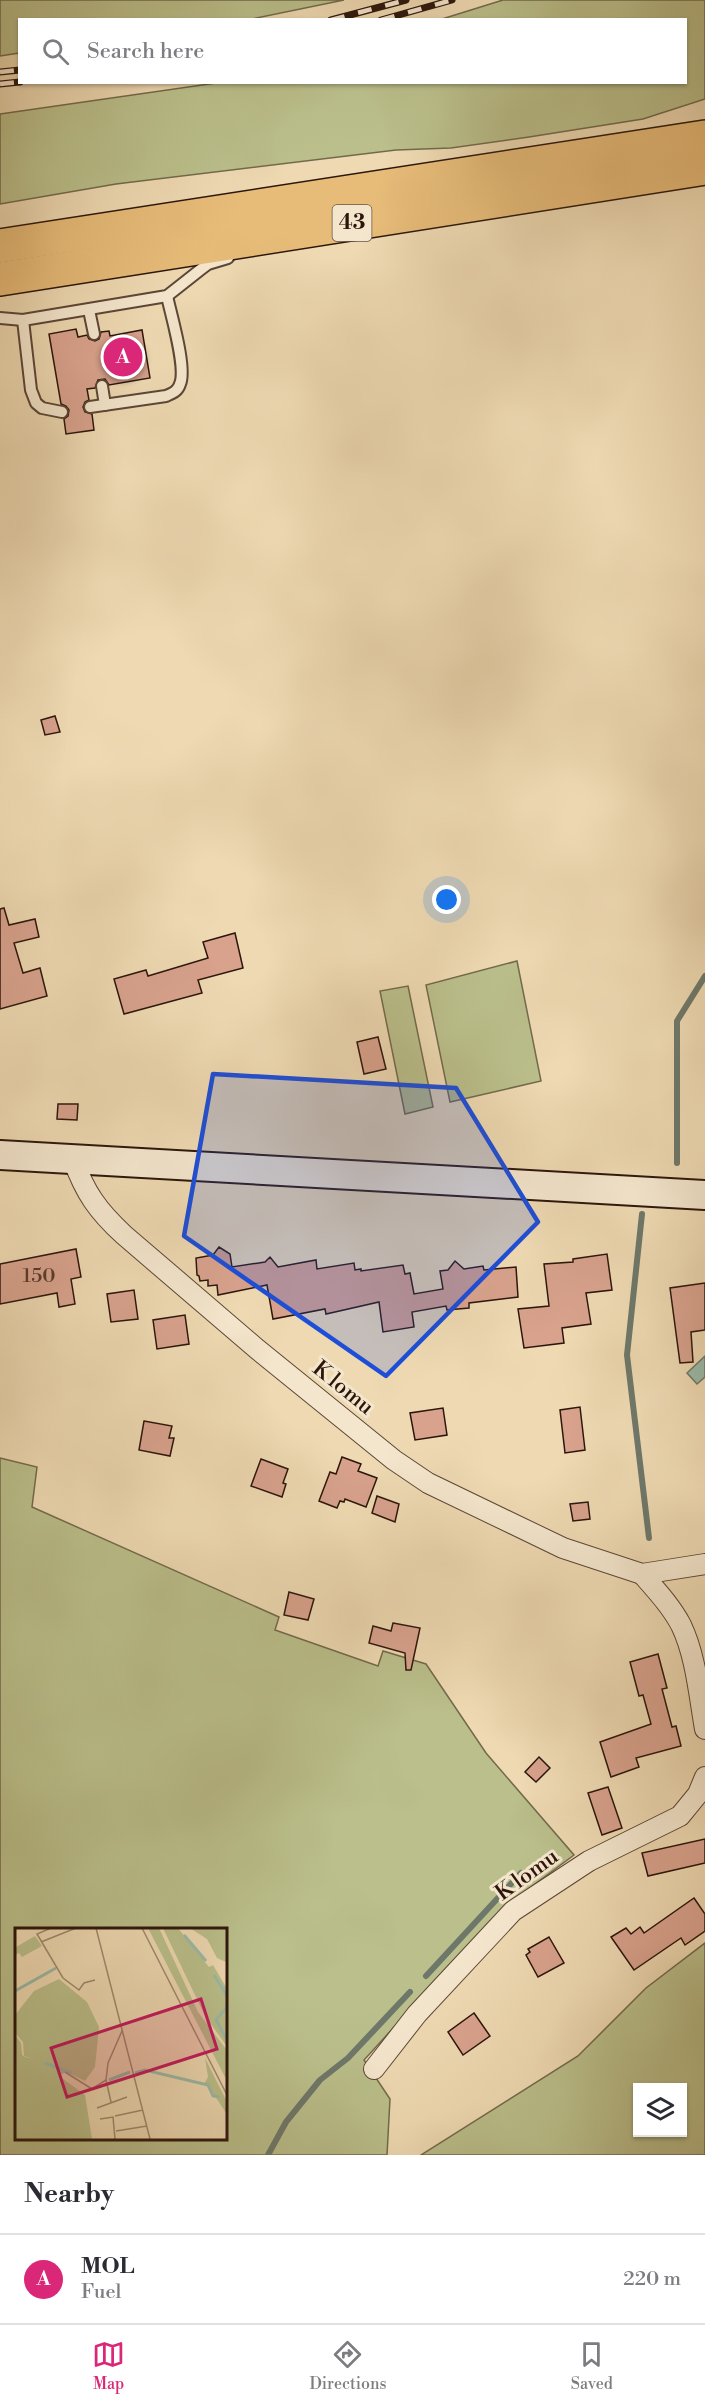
<!DOCTYPE html>
<html lang="en">
<head>
<meta charset="utf-8">
<style>
	:root { --surface:#fff; --page:#f7f7f7; --text:#2b2b33; --muted:#7c7c81; --line:#e1e1e2; --accent:#db2777 }
	body { margin:0; font-family:"Libre Bodoni",serif; background:var(--page); color:var(--text) }
	.controls { position:absolute; right:18px; bottom:18px; display:grid; overflow:hidden; border-radius:0px; box-shadow:0 2px 4px #0004 }
	.controls button { width:54px; height:54px; display:grid; place-items:center; padding:0; border:0; border-bottom:2px solid var(--line); background:var(--surface); color:var(--text); font:30px sans-serif }
	.you { position:absolute; left:447px; top:900px; width:21px; height:21px; margin:-15px; border:4px solid #fff; border-radius:50%; background:#1a73e8; box-shadow:0 0 0 9px #1a73e833 }
	.badge { display:grid; place-items:center; width:39px; height:39px; border-radius:50%; background:var(--accent); color:#fff; font-size:20px; font-weight:700 }
	.pin { position:absolute; translate:-50% -50%; border:3px solid #fff; box-shadow:0 2px 6px #0006 }
	.list { margin:0; padding:0; list-style:none }
	h2 { display:flex; justify-content:space-between; align-items:center; height:78px; margin:0; padding:0 24px; font-size:26px }
	h2 small { font-size:20px; font-weight:400; color:var(--muted) }
	.list li { display:grid; grid-template-columns:39px 1fr auto; gap:18px; align-items:center; box-sizing:border-box; height:90px; padding:0 24px; border-top:2px solid var(--line) }
	.list b { display:block; font-size:22px; white-space:nowrap }
	.list p { margin:0; font-size:20px; white-space:nowrap; color:var(--muted) }
	.list em { font-size:20px; font-style:normal; color:var(--muted) }
	.icon { flex:none; width:33px; height:33px; fill:none; stroke:currentColor; stroke-width:2; stroke-linecap:round; stroke-linejoin:round }
	.map { position:relative; flex:none; width:705px; height:2155px; overflow:hidden }
	.search { position:absolute; background:var(--surface); box-shadow:0 2px 4px #0004; left:18px; right:18px; top:18px; height:66px; display:flex; align-items:center; gap:15px; box-sizing:border-box; padding:0 21px; border-radius:0px; color:var(--muted); font-size:22px }
	.sheet { height:168px; background:var(--surface) }
	nav { display:flex; justify-content:space-around; align-items:center; box-sizing:border-box; height:84px; border-top:2px solid var(--line); background:var(--surface); font-size:16px; color:var(--muted) }
	nav a { display:grid; justify-items:center; gap:3px }
	nav .on { color:var(--accent) }
	.map>svg:first-child { display:block }
	.green { fill:#babf8b; stroke:#736a4c; stroke-width:1.5; fill-rule:evenodd }
	.water { fill:#9abaa8; stroke:#6e786a; stroke-width:1.5 }
	.lines { fill:none; stroke-linecap:round; stroke-linejoin:round }
	.stream { stroke:#6e786a; stroke-width:6 }
	.building { fill:#d8a28d; stroke:#2c160c; stroke-width:1.5 }
	.lane-casing { stroke:#5c4736; stroke-width:14 }
	.street-casing { stroke:#5c4736; stroke-width:22 }
	.secondary-casing { stroke:#2c160c; stroke-width:32 }
	.highway-casing { stroke:#2c160c; stroke-width:36 }
	.lane { stroke:#f4e6cd; stroke-width:10 }
	.street { stroke:#f4e6cd; stroke-width:20 }
	.secondary { stroke:#f4e6cd; stroke-width:28 }
	.highway { stroke:#e7bc79; stroke-width:33 }
	.rail-casing { stroke:#2c160c; stroke-width:7 }
	.rail { stroke:#f4e6cd; stroke-width:4.5; stroke-dasharray:14; stroke-linecap:butt }
	.marked { fill:#1d4ed8; fill-opacity:0.2; stroke:#1d4ed8; stroke-width:4.5; stroke-linejoin:round }
	.labels { text-anchor:middle; dominant-baseline:central; stroke-width:6; stroke-linejoin:round; paint-order:stroke }
	.number-label { font-size:20px; fill:#57392c }
	.shield { fill:#f4e6cd; stroke:#685446; stroke-width:1.5 }
	.shield-label { font-size:21px; font-weight:bold; fill:#2c160c }
	.street-label { font-size:22px; fill:#2c160c; stroke:#f4e6cd }
	.inset-river { fill:none; stroke:#9abaa8; stroke-width:3 }
	.inset-road { fill:none; stroke:#a08b70; stroke-width:1.5 }
	.view { fill:#c2185b; fill-opacity:0.15; stroke:#c2185b; stroke-width:3 }
	.inset-edge { fill:none; stroke:#2c160c; stroke-width:3 }
</style>
</head>
<body>
<div class="map">
<svg width="705" height="2155" viewBox="0 0 705 2155">
	<rect width="100%" height="100%" fill="#eed9b2"/>
	<filter id="stains"><feTurbulence type="fractalNoise" baseFrequency=".00333" numOctaves="4"/><feColorMatrix values="0 0 0 0 .2 0 0 0 0 .09 0 0 0 0 .02 0 0 0 .5 -.17"/></filter>
	<radialGradient id="worn" r=".72"><stop offset=".6" stop-color="#630" stop-opacity="0"/><stop offset="1" stop-color="#630" stop-opacity=".3"/></radialGradient>
	<g class="green">
		<polygon points="0,0 344,0 252,19 20,20 19,53 0,56"/>
		<polygon points="503,0 705,0 705,99 643,119 529,137 451,148 396,150 116,184 0,204 0,114 216,83 686,82 686,20 442,19"/>
		<polygon points="517,961 541,1081 450,1102 426,985"/>
		<polygon points="408,986 433,1107 405,1114 380,991"/>
		<path d="M0,1458L37,1467L32,1507L279,1617L275,1630L378,1666L383,1651L426,1664L486,1753L574,1855L503,1908L364,2060L390,2099L387,2155H0ZM16,1930H225V2138H16Z"/>
		<path d="M705,1943V2155H421L578,2056L646,1988ZM638,2088H682V2132H638Z"/>
	</g>
	<polygon class="water" points="705,1356 705,1377 697,1384 687,1373"/>
	<g class="lines">
		<g class="stream">
			<polyline points="677,1163 677,1021 705,976"/>
			<polyline points="642,1214 627,1355 649,1538"/>
			<polyline points="426,1976 521,1873"/>
			<polyline points="268,2155 286,2122 320,2080 348,2058 410,1992"/>
		</g>
	</g>
	<g class="building">
		<polygon points="76,329 78,337 87,335 89,339 95,341 99,339 101,332 109,331 110,336 142,330 150,378 109,385 105,379 98,380 95,388 87,389 89,400 85,402 83,407 85,412 92,414 94,430 66,434 64,419 68,416 69,410 66,406 61,404 49,334"/>
		<polygon points="55,716 60,732 45,735 41,720"/>
		<polygon points="4,908 9,925 35,919 39,937 14,943 23,973 40,968 47,996 0,1009 0,909"/>
		<polygon points="235,933 243,968 198,980 202,993 124,1014 114,979 146,970 148,976 208,958 203,942"/>
		<polygon points="378,1037 386,1069 364,1074 357,1042"/>
		<polygon points="58,1104 78,1104 77,1120 57,1119"/>
		<polygon points="219,1247 230,1254 232,1267 265,1262 270,1257 278,1267 316,1260 317,1269 354,1263 355,1270 361,1269 361,1271 403,1265 405,1274 410,1273 414,1294 443,1289 440,1271 448,1270 455,1261 464,1269 483,1266 484,1270 516,1267 518,1297 469,1303 469,1308 447,1310 446,1306 412,1312 414,1327 383,1332 379,1302 335,1312 326,1314 325,1309 273,1319 267,1285 218,1295 217,1285 208,1286 208,1280 200,1281 199,1276 197,1275 196,1258 213,1255"/>
		<polygon points="76,1249 81,1277 71,1279 75,1304 59,1307 57,1293 0,1304 0,1264"/>
		<polygon points="607,1254 612,1290 586,1293 591,1324 562,1328 564,1343 524,1348 518,1309 549,1306 544,1264 573,1262 573,1259"/>
		<polygon points="705,1283 705,1330 691,1332 693,1362 680,1363 670,1288"/>
		<polygon points="134,1290 138,1319 111,1322 107,1294"/>
		<polygon points="185,1315 189,1344 157,1349 153,1320"/>
		<polygon points="580,1407 585,1450 565,1453 560,1410"/>
		<polygon points="443,1408 447,1435 415,1440 410,1413"/>
		<polygon points="144,1421 172,1426 169,1438 174,1438 170,1456 139,1450"/>
		<polygon points="342,1457 361,1464 358,1471 377,1478 366,1507 345,1499 344,1502 340,1501 337,1508 319,1501 330,1472 336,1474"/>
		<polygon points="261,1459 288,1469 283,1483 286,1484 282,1497 251,1486"/>
		<polygon points="377,1496 399,1504 395,1522 372,1513"/>
		<polygon points="588,1502 590,1519 573,1521 570,1504"/>
		<polygon points="289,1592 314,1599 308,1620 284,1615"/>
		<polygon points="393,1623 420,1628 411,1670 406,1670 405,1653 369,1643 373,1626 391,1631"/>
		<polygon points="658,1654 667,1688 662,1689 672,1727 676,1726 681,1746 636,1758 639,1767 611,1777 600,1742 651,1724 643,1695 639,1696 630,1662"/>
		<polygon points="539,1757 550,1768 536,1782 525,1772"/>
		<polygon points="608,1787 622,1828 602,1835 588,1793"/>
		<polygon points="705,1839 705,1863 648,1876 642,1853"/>
		<polygon points="694,1898 705,1914 705,1931 685,1945 681,1938 634,1970 611,1937 626,1928 631,1934 640,1927 644,1933"/>
		<polygon points="549,1937 564,1963 538,1977 526,1955 530,1952 528,1949"/>
		<polygon points="474,2013 490,2036 463,2055 448,2032"/>
	</g>
	<g class="lines">
		<g class="lane-casing">
			<g id="lane">
				<polyline points="89,310 94,334"/>
				<polyline points="0,318 23,320 167,296 200,270 208,264 228,258"/>
				<polyline points="23,320 31,390 36,403 42,408 62,412"/>
				<polyline points="102,386 105,405"/>
				<path d="M90,407L166,396C173,393 178,391 180,384C187,368 171,315 167,296"/>
			</g>
		</g>
		<g class="street-casing">
			<g id="street">
				<path d="M73,1159C85,1193 98,1211 124,1235L257,1349L394,1460L428,1483L563,1548L642,1574L705,1564"/>
				<path d="M642,1574C656,1590 671,1606 681,1625C696,1656 699,1695 705,1729"/>
				<polyline points="374,2069 417,2014 513,1911 589,1861 680,1816 698,1794 705,1777"/>
			</g>
		</g>
		<g class="secondary-casing">
			<polyline id="secondary" points="0,1155 705,1195"/>
		</g>
		<g class="highway-casing">
			<g id="highway">
				<polyline points="0,246 705,137"/>
				<polyline points="0,279 705,168"/>
			</g>
		</g>
		<use href="#lane" class="lane"/>
		<use href="#street" class="street"/>
		<use href="#secondary" class="secondary"/>
		<use href="#highway" class="highway"/>
		<g class="rail-casing">
			<g id="rail">
				<polyline points="331,20 406,0"/>
				<polyline points="381,20 452,0"/>
				<polyline points="0,72 20,70"/>
				<polyline points="0,84 20,82"/>
			</g>
		</g>
		<use href="#rail" class="rail"/>
	</g>
	<path class="marked" d="M213,1074L456,1088L538,1222L386,1376L184,1236Z"/>
	<g class="labels">
		<g class="number-label">
			<text x="39" y="1276">150</text>
		</g>
		<rect class="shield" x="332.5" y="205" width="39" height="36" rx="4.5"/>
		<g class="shield-label">
			<text x="352" y="223">43</text>
		</g>
		<g class="street-label">
			<text transform="translate(343 1388) rotate(39)">K lomu</text>
			<text transform="translate(527 1875) rotate(-36)">K lomu</text>
		</g>
	</g>
	<g transform="translate(15 1928)">
		<rect width="212" height="212" fill="#eed9b2"/>
		<path d="M133,0H144L183,84L211,121V151ZM148,0H163L194,39L198,37L211,59V117L190,88ZM175,0H211V34L202,30L192,11ZM20,8L27,18L7,29L4,25L0,27L1,19ZM44,51L72,74L84,99L80,139L70,153L51,144L44,148L70,167L77,211H0V107L6,115L7,127L10,129L19,131L9,128L8,114L0,105V87L19,63ZM190,130L211,172V185L194,159L189,156L193,149Z" fill="#babf8b"/>
		<path class="inset-river" d="M169,7L191,33M199,47L212,68M0,63L41,40M212,79L201,92L212,112M30,135L57,145M120,145L130,142L193,157L198,168L204,169M94,152L115,144"/>
		<path class="inset-road" d="M36,0L22,6L48,50L64,62L69,55L80,52M81,0L135,211M127,0L212,167M26,14L61,0M50,144L77,161L91,152M96,174L91,152L93,135L107,103M82,180L112,169M100,188L128,182M85,191L98,189L100,211M101,203L132,198"/>
		<path class="view" d="M186,71L202,121L52,169L36,120Z"/>
		<rect width="212" height="212" class="inset-edge"/>
	</g>
	<rect width="100%" height="100%" filter="url(#stains)"/>
	<rect width="100%" height="100%" fill="url(#worn)"/>
</svg>
<div class="controls">
<button><svg class="icon" aria-label="layers" viewBox="0 0 24 24"><path d="M12 4l9 5-9 5-9-5zM3 14l9 5 9-5"/></svg></button>
</div>
<div class="you"></div>
<div class="pin badge" style="left:123px;top:357px">A</div>
<div class="search"><svg class="icon" aria-label="search" viewBox="0 0 24 24"><circle cx="10" cy="10" r="6"/><path d="M15 15l6 6"/></svg>Search here</div>
</div>
<section class="sheet">
<h2>Nearby<small></small></h2>
<ul class="list">
<li><span class="badge">A</span><div><b>MOL</b><p>Fuel</p></div><em>220 m</em></li>
</ul>
</section>
<nav>
<a class="on"><svg class="icon" aria-label="map" viewBox="0 0 24 24"><path d="M3 6l6-2 6 2 6-2v14l-6 2-6-2-6 2zM9 4v14M15 6v14"/></svg>Map</a>
<a><svg class="icon" aria-label="directions" viewBox="0 0 24 24"><path d="M12 3l9 9-9 9-9-9zM9 14v-3h6M13 9l2 2-2 2"/></svg>Directions</a>
<a><svg class="icon" aria-label="saved" viewBox="0 0 24 24"><path d="M7 4h10v16l-5-4-5 4z"/></svg>Saved</a>
</nav>
</body>
</html>
